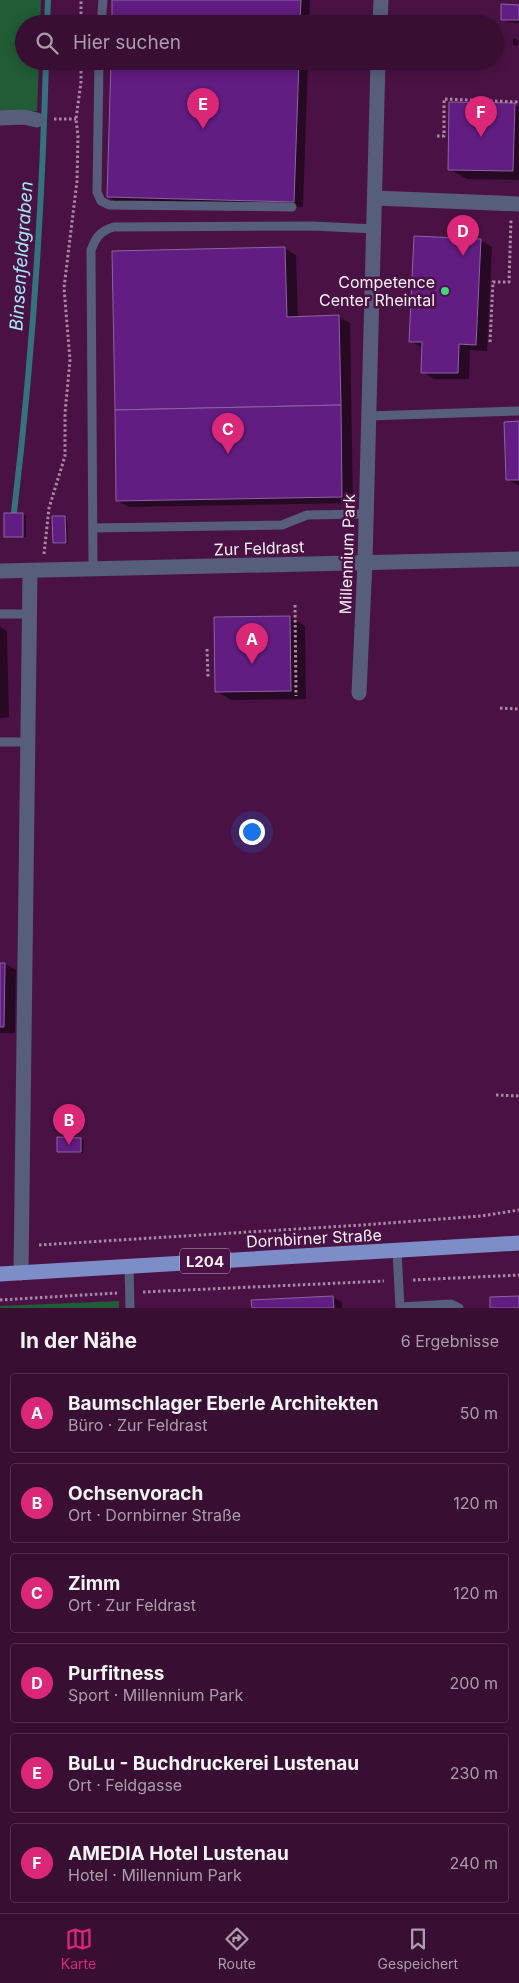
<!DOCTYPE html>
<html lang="de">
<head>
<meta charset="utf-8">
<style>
	:root { --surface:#380e33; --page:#3f173b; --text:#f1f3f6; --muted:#ab9cac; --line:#522e4e; --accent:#db2777 }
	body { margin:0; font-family:Inter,sans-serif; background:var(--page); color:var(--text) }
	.you { position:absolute; left:251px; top:831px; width:18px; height:18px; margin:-12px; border:4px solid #fff; border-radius:50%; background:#1a73e8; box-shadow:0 0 0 8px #1a73e833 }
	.badge { display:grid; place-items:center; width:32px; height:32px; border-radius:50%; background:var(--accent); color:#fff; font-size:16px; font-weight:700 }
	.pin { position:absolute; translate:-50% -41px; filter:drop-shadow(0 1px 2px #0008) }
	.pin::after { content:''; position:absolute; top:26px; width:18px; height:15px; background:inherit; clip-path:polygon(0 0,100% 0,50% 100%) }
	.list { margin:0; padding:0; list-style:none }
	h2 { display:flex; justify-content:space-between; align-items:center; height:65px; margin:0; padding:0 20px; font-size:21px }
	h2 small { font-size:16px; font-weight:400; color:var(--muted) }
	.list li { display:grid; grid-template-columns:32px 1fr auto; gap:15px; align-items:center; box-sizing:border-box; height:80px; margin:0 10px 10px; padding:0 10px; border:1px solid var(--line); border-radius:5px }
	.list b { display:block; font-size:19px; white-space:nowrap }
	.list p { margin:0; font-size:16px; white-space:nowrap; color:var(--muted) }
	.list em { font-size:16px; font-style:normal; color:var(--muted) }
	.icon { flex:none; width:28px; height:28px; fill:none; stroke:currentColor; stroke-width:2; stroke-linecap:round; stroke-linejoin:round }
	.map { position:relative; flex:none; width:519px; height:1308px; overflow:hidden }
	.search { position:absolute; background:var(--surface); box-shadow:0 2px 12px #0003; left:15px; right:15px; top:15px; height:55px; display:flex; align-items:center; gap:12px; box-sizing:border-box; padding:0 18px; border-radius:28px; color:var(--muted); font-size:19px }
	.sheet { height:605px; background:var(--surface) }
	nav { display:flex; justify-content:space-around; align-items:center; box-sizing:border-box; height:70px; border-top:1px solid var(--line); background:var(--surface); font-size:14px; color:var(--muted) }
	nav a { display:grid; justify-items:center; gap:2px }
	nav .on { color:var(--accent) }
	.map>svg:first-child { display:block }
	.green { fill:#215c36 }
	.shadow { fill:#0007 }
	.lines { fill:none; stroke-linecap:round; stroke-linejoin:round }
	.stream { stroke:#36727e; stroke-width:6 }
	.building { fill:#611d81; stroke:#8c63a3 }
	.path { stroke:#a987a5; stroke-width:3; stroke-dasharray:2.5 2.5; stroke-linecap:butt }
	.service { stroke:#565e7b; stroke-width:9 }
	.minor { stroke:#565e7b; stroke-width:15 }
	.primary { stroke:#7d8dc8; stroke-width:15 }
	.poi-dot { fill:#41d77c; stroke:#4a1244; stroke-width:2 }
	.labels { text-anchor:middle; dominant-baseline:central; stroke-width:5; stroke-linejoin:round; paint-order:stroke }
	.shield { fill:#4a1244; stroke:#c7adc3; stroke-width:1 }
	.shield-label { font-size:15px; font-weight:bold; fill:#fdeffa }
	.poi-label { font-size:16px; fill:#fdeffa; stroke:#4a1244; text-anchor:end }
	.street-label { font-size:16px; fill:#fdeffa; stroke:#4a1244 }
	.water-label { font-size:18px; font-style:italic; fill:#a1ecfb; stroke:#4a1244 }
</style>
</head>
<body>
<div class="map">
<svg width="519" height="1308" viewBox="0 0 519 1308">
	<rect width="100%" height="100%" fill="#4a1244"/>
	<g class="green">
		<polygon points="0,0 41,0 40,24 24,24 24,61 39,61 37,111 0,112"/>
		<polygon points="119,1301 119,1308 0,1308 0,1306"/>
	</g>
	<g class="shadow">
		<polygon points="114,0 310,0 309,24 113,24"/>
		<polygon points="519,6 519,23 508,22 502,19"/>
		<polygon points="515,38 518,40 518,46 513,45 513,39"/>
		<polygon points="112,61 308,61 303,207 117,202 108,197"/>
		<polygon points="514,105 519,107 519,180 467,179 449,169"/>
		<polygon points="480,240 492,247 487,351 470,350 469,379 434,379 423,372 422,348 411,341"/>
		<polygon points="285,249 296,255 298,318 339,317 350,323 353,503 129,507 118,501"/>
		<polygon points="519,423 519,486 507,479"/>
		<polygon points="23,514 26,516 26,537 5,536"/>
		<polygon points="65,517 67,518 68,544 57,544 54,542"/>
		<polygon points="290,617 305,626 306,699 231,700 216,691"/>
		<polygon points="0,627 7,631 9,717 0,718"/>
		<polygon points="0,964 5,964 16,970 15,1033 0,1033"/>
		<polygon points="81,1139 84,1141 83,1153 58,1151"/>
		<polygon points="333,1297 342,1302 342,1308 253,1308"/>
	</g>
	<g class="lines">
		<g class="stream">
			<polyline points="47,24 48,0"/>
			<path d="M14,512C32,363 42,212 46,61"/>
		</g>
	</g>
	<g class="building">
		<polygon points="112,0 301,0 300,24 112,24"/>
		<polygon points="501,4 519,5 519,20 501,20"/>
		<polygon points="111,61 299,61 294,202 107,197"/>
		<polygon points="449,102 515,103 513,171 448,170"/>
		<polygon points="414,236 481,239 476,345 459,344 458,373 421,373 422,342 409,342"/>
		<polygon points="285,247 287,317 339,315 341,405 115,410 112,251"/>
		<polygon points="341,405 342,497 116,501 115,410"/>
		<polygon points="519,421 519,480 506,480 504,422"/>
		<rect x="4" y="513" width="19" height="24"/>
		<polygon points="52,516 65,516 66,543 53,543"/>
		<polygon points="290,616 291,691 215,692 214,617"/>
		<polygon points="0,963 5,963 4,1027 0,1027"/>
		<polygon points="57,1137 81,1138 81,1152 57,1152"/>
		<polygon points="333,1296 334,1308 252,1308 251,1300"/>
		<polygon points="519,1296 519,1308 490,1308 490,1297"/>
	</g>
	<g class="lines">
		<g class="path">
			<polyline points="81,24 81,0"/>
			<polyline points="54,119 76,119"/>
			<polyline points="437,136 444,136 444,99 519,102"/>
			<polyline points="490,342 493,282 509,282 511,220"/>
			<polyline points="44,554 49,508 65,456 65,413 70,360 64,288 77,181 78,136 76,119 81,82 81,61"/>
			<polyline points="295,605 296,696"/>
			<polyline points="207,649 208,677"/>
			<polyline points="500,708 519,709"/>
			<polyline points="496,1095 519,1096"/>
			<polyline points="39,1245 362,1225 481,1216 519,1210"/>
			<polyline points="413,1280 519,1275"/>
			<polyline points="143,1292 384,1281"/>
			<polyline points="0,1300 117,1293"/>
		</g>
		<g class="service">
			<polyline points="101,24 103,0"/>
			<polyline points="99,61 97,192 101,201 109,205 292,207"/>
			<polyline points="368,416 519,411"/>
			<polyline points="93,528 282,525 307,515 366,514"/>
			<path d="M93,570L91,250C96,237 100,231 114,227L312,226L375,229"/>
			<polyline points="0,614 30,614"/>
			<polyline points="0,742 28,742"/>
			<polyline points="397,1251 400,1308"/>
			<polyline points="129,1265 130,1308"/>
			<polyline points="401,1307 451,1304 459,1308"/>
		</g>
		<g class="minor">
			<polyline points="380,24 381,0"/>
			<polyline points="0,118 24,117 37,120"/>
			<polyline points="375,198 519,204"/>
			<polyline points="0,571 519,559"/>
			<polyline points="359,693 365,562 378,61"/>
			<polyline points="21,1273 30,572"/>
		</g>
		<polyline class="primary" points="0,1274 519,1243"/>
	</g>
	<circle class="poi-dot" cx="445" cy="291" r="5"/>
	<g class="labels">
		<rect class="shield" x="180" y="1248.5" width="50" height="25" rx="4"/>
		<g class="shield-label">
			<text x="205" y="1261">L204</text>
		</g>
		<g class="poi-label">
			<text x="435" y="282">Competence<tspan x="435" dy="18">Center Rheintal</tspan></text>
		</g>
		<g class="street-label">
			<text transform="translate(259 548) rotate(-2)">Zur Feldrast</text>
			<text transform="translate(347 554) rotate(-88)">Millennium Park</text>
			<text transform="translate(314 1238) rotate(-3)">Dornbirner Straße</text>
		</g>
		<g class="water-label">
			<text transform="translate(21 256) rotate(-86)">Binsenfeldgraben</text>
		</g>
	</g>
</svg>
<div class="you"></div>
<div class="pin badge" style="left:252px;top:664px">A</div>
<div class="pin badge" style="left:69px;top:1145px">B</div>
<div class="pin badge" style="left:228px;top:454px">C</div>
<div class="pin badge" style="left:463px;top:256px">D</div>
<div class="pin badge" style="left:203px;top:129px">E</div>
<div class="pin badge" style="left:481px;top:137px">F</div>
<div class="search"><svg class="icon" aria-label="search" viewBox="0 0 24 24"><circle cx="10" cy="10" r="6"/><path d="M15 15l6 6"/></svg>Hier suchen</div>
</div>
<section class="sheet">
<h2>In der Nähe<small>6 Ergebnisse</small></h2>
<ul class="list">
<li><span class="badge">A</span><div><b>Baumschlager Eberle Architekten</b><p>Büro · Zur Feldrast</p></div><em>50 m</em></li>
<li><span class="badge">B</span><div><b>Ochsenvorach</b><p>Ort · Dornbirner Straße</p></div><em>120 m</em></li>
<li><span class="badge">C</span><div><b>Zimm</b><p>Ort · Zur Feldrast</p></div><em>120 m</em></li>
<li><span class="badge">D</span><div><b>Purfitness</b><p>Sport · Millennium Park</p></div><em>200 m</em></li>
<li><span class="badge">E</span><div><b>BuLu - Buchdruckerei Lustenau</b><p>Ort · Feldgasse</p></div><em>230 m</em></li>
<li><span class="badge">F</span><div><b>AMEDIA Hotel Lustenau</b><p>Hotel · Millennium Park</p></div><em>240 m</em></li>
</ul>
</section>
<nav>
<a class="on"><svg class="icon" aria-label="map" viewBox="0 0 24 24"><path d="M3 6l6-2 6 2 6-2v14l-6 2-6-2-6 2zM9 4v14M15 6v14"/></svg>Karte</a>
<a><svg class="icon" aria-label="directions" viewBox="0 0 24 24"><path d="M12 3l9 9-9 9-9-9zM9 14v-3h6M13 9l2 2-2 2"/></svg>Route</a>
<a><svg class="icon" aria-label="saved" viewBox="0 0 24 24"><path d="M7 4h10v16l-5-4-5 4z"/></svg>Gespeichert</a>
</nav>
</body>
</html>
